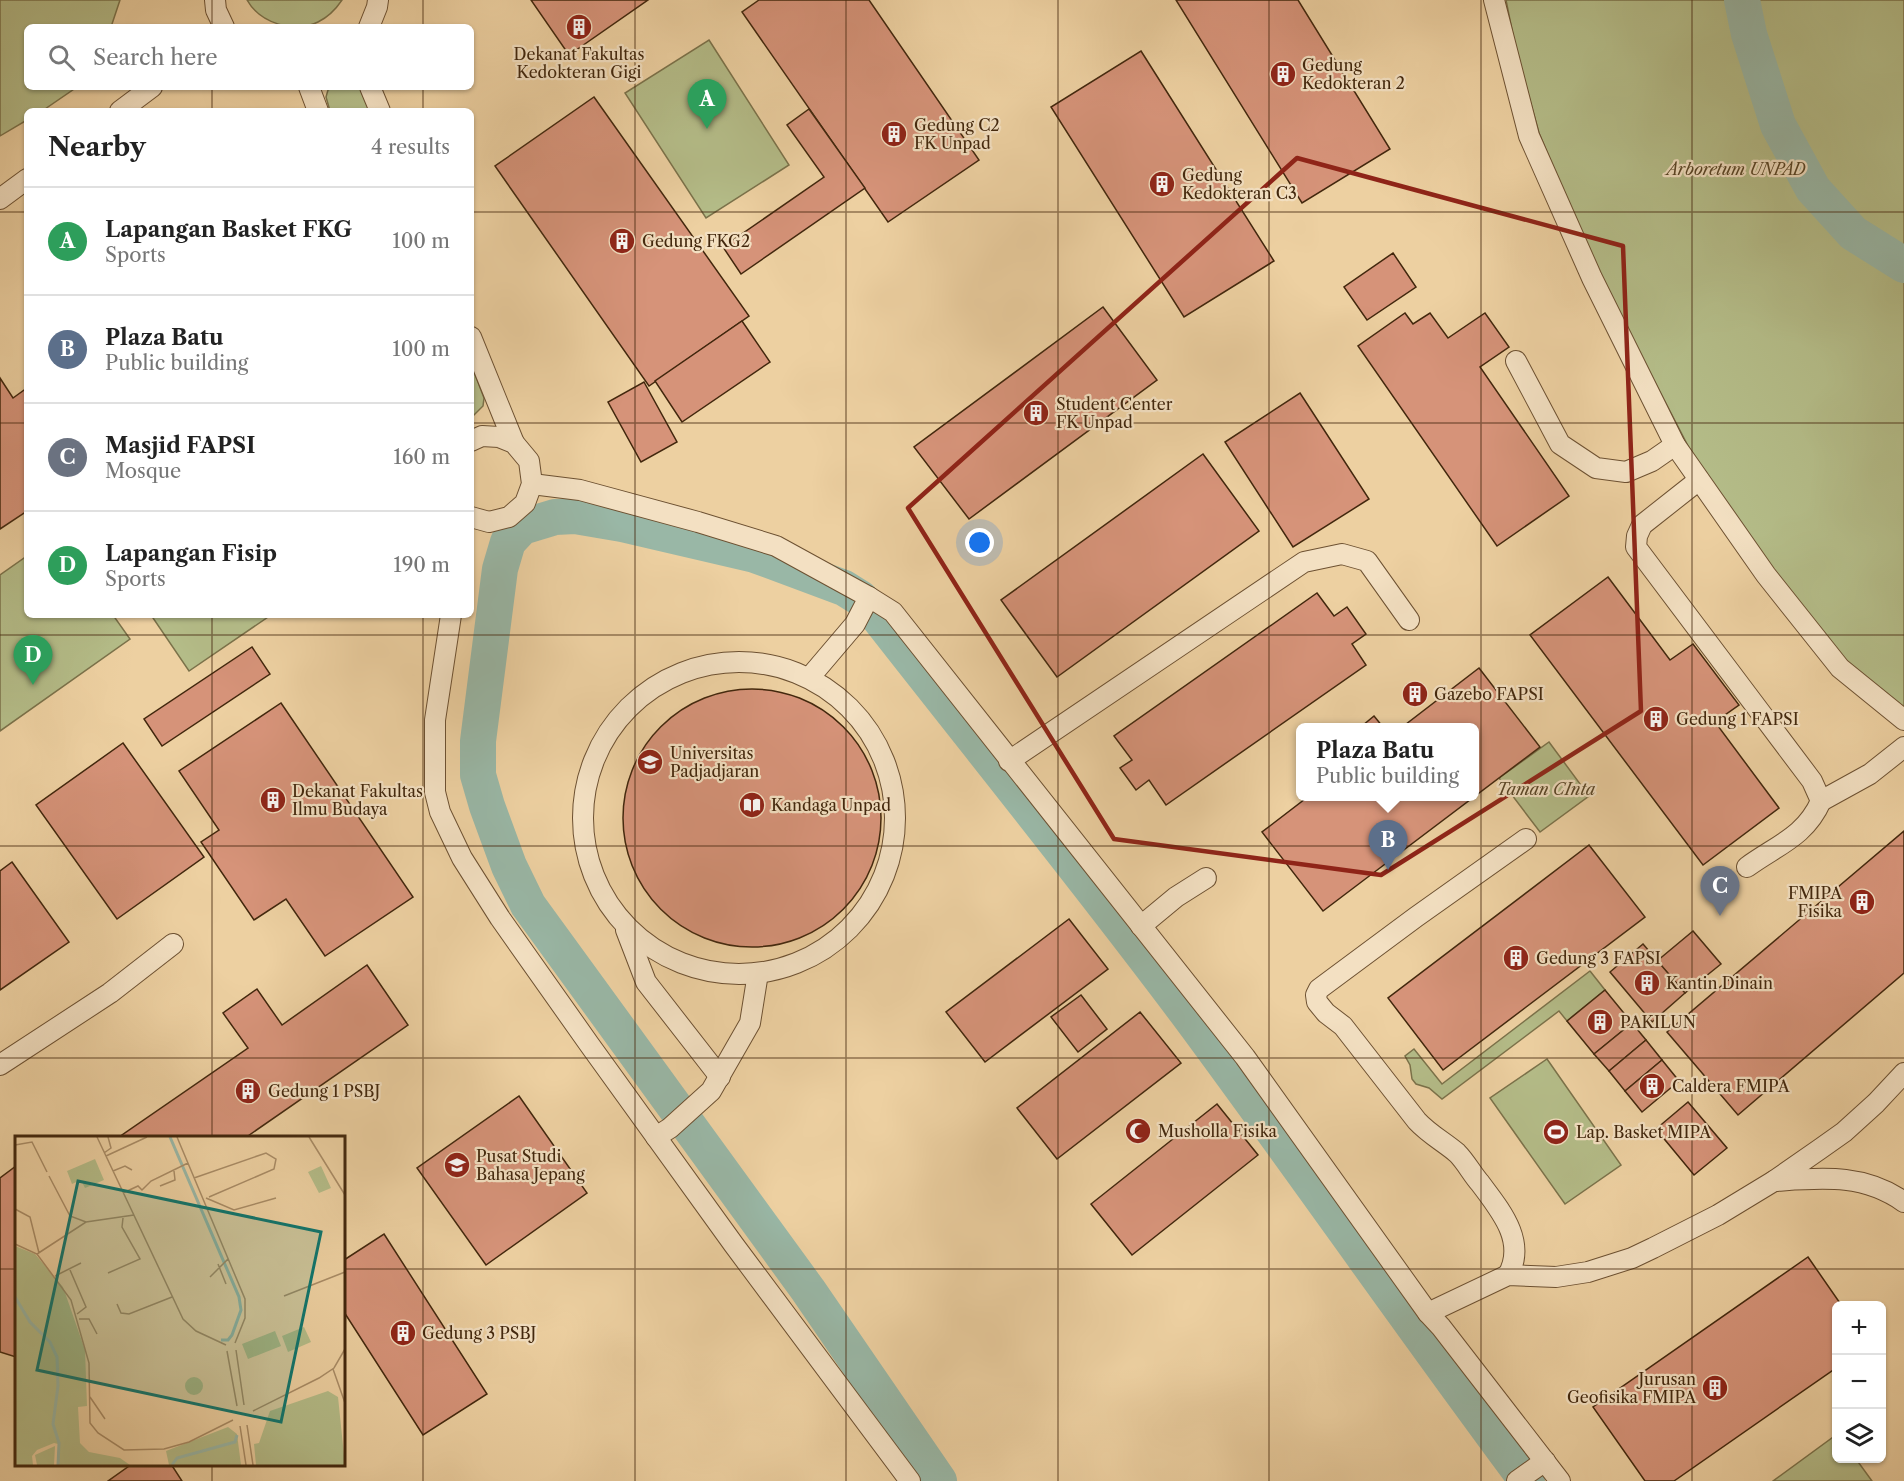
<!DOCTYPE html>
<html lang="en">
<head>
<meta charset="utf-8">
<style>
	:root { --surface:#fff; --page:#f2f2f2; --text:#222; --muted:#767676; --line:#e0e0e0; --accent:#7c3aed }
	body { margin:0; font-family:"Libre Caslon Text",serif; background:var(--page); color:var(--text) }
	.controls { position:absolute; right:18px; bottom:18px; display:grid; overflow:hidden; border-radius:9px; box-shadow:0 2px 4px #0004 }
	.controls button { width:54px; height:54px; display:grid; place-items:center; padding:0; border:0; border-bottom:2px solid var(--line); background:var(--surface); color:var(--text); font:30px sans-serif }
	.you { position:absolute; left:980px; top:543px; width:21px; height:21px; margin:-15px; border:4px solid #fff; border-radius:50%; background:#1a73e8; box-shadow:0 0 0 9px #1a73e833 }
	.badge { display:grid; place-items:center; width:39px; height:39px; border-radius:50%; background:var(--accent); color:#fff; font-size:20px; font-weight:700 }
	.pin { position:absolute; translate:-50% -50px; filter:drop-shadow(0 2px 3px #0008) }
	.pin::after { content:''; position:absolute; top:32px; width:21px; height:18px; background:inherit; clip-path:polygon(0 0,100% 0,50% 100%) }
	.popup { position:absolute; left:1296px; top:723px; width:183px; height:78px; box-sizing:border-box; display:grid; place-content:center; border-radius:9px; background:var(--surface); filter:drop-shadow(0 2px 4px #0005); font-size:20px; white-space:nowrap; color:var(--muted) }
	.popup b { font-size:22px; color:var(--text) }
	.popup::after { content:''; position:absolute; left:50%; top:100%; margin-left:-12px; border:12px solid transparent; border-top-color:var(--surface) }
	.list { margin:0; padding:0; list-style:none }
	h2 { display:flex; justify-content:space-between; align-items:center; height:78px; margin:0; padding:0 24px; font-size:26px }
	h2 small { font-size:20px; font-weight:400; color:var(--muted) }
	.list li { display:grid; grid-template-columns:39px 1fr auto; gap:18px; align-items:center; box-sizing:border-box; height:108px; padding:0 24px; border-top:2px solid var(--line) }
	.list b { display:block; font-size:22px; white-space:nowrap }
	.list p { margin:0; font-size:20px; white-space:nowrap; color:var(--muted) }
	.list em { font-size:20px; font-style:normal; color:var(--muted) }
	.icon { flex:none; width:33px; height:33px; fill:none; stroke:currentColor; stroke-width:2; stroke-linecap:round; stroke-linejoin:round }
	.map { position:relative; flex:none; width:1904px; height:1481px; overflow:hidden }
	.search { position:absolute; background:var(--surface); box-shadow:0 2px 4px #0004; left:24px; top:24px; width:450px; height:66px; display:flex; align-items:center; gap:15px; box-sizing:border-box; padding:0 21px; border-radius:9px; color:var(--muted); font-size:22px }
	.panel { position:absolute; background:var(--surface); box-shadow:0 2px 4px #0004; left:24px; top:108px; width:450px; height:510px; border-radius:9px }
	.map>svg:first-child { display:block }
	.green { fill:#b4bc88; stroke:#7b724a; stroke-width:1.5 }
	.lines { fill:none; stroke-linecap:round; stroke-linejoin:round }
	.canal { stroke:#99b7a6; stroke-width:36 }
	.building { fill:#d69379; stroke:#42270d; stroke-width:1.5 }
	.lane-casing { stroke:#6d5132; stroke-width:22 }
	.lane { stroke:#f3e0c2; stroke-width:20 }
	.marked { fill:none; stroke:#8f2418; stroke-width:4.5; stroke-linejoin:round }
	.grid { fill:none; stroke:#42270d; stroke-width:1.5; stroke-opacity:0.55 }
	.labels { text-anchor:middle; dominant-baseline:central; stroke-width:4.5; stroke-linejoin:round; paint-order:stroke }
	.poi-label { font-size:16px; fill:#42270d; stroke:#f3e0c2; text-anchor:start }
	.park-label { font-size:16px; font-style:italic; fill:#594526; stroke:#f3e0c2 }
	.inset-river { fill:none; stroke:#99b7a6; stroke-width:3 }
	.inset-road { fill:none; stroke:#a98c66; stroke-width:1.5 }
	.view { fill:#0f766e; fill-opacity:0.15; stroke:#0f766e; stroke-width:3 }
	.inset-edge { fill:none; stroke:#42270d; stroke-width:3 }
</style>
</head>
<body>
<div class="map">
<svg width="1904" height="1481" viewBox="0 0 1904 1481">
	<rect width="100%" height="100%" fill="#edd0a1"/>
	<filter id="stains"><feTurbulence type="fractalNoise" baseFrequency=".00333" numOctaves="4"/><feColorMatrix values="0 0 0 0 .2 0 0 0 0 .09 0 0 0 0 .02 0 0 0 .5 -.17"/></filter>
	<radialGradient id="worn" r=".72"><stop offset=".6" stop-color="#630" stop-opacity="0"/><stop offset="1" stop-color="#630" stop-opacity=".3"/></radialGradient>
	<g class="green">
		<polygon points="0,0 120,0 111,27 27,27 27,87 77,87 42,111 27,111 27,120 0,136"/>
		<path d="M247,0H342C336,9 328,17 318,22C294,34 260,23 247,0Z"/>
		<polygon points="1506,0 1904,0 1904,712 1846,664 1766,564 1699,467 1631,336 1576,223 1539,133 1516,50"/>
		<polygon points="709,40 789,165 706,218 625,93"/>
		<polygon points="333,87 363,87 374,111 330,111 326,97 328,90"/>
		<polygon points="471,364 484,398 483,406 471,418"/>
		<polygon points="27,556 27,615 113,615 130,639 0,731 0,575"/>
		<polygon points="151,615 271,615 189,671"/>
		<polygon points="1549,742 1589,796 1540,832 1499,778"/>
		<polygon points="1590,971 1605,990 1567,1021 1559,1011 1442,1099 1429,1088 1416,1084 1412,1079 1410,1065 1405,1056 1414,1049 1442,1084"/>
		<polygon points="1547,1059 1621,1165 1565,1204 1490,1098"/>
		<polygon points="1836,1435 1836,1458 1856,1459 1872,1481 1773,1481"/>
	</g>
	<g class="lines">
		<g class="canal">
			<polyline points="1742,0 1749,34 1778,125 1813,189 1853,233 1904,265"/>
			<path d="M939,1481L808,1290L528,905L509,866L487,806L478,775V741L500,569L508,542L522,527L555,517L575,516L622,524L755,555L844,588L860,598L875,613C979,746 1086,878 1187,1013C1302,1168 1412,1327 1527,1481"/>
		</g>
	</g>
	<g class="building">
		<polygon points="531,0 648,0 569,55"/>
		<polygon points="759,0 869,0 979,160 888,222 742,12"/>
		<polygon points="1176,0 1298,0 1390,149 1302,203"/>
		<polygon points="1141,51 1274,261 1184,317 1051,107"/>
		<polygon points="594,97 749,316 649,386 495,166"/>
		<polygon points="809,109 865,188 741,274 723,247 824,177 787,125"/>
		<polygon points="1393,253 1416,287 1367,320 1344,287"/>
		<polygon points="1103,307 1157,380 969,519 914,447"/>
		<polygon points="1405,313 1413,324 1430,313 1448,338 1485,313 1509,347 1480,367 1569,496 1497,546 1358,346"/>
		<polygon points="742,321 770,362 682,422 655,381"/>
		<polygon points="0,378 13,398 27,388 27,511 0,529"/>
		<polygon points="644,382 677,442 641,462 608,402"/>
		<polygon points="1300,393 1369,499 1293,547 1225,442"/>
		<polygon points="1203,454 1259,531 1057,677 1001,600"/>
		<polygon points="1608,577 1670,660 1693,644 1739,705 1715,722 1779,808 1703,865 1530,635"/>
		<polygon points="1317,593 1334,616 1347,607 1366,634 1352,644 1366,665 1166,805 1149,780 1136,790 1120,768 1132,760 1114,736"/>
		<polygon points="252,647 270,674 162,746 144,719"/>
		<polygon points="1479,668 1540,747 1360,883 1323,911 1262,832 1309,796 1475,796 1475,728 1401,728"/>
		<polygon points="1417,685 1426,695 1414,705 1405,693"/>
		<circle cx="752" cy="818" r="129"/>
		<polygon points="281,703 413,897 325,956 286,899 254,920 201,842 219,830 179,771"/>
		<polygon points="1374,716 1383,727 1363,728 1362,726"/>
		<polygon points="123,743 204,857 117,919 36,805"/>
		<polygon points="1904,831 1904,973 1738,1115 1667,1032"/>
		<polygon points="1589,845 1645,917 1443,1070 1388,998"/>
		<polygon points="12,862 69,942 0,990 0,871"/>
		<polygon points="1069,919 1108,969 985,1062 946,1012"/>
		<polygon points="1693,931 1721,964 1685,993 1657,961"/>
		<polygon points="1643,944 1685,993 1652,1022 1610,972"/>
		<polygon points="367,965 408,1025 245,1138 124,1138 122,1135 248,1048 223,1013 257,989 282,1025"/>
		<polygon points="1605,990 1632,1023 1594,1054 1567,1021"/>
		<polygon points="1081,995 1107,1029 1078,1052 1051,1017"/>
		<polygon points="1140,1012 1181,1063 1057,1159 1017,1108"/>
		<polygon points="1632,1023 1646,1040 1609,1071 1594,1054"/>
		<polygon points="1646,1040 1662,1060 1625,1091 1609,1071"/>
		<polygon points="1662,1060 1679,1081 1642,1112 1625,1091"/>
		<polygon points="519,1096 587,1193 486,1265 417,1168"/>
		<polygon points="1688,1102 1727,1148 1694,1175 1656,1129"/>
		<polygon points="1217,1104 1258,1155 1132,1255 1091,1204"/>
		<polygon points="16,1166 16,1357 0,1352 0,1178"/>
		<polygon points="384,1234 487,1394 423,1435 344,1312 344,1260"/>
		<polygon points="1808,1257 1842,1306 1836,1306 1836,1368 1674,1481 1645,1481 1593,1407"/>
		<polygon points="132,1464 171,1464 182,1481 108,1481"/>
	</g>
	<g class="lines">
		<g class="lane-casing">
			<g id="lane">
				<polyline points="215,0 216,10 224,27"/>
				<polyline points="1494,0 1529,136 1592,278 1675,445 1766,575 1840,668 1904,720"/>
				<polyline points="369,27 377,7 378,0"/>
				<polyline points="309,87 318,111"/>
				<polyline points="370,87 380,111"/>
				<polyline points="120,111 152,87"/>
				<polyline points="0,199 27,179"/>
				<polyline points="471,337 514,443"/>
				<polyline points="1516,361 1560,444 1596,468 1626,472 1652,461 1675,445"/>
				<polyline points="471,441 482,436 499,437 514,443 529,461 532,484 525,503 509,517 489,522 471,517"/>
				<path d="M1699,480L1642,525L1637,536L1636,547L1812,781L1821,801C1805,837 1777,845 1747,867"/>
				<polyline points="532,484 580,490 698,522 776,546 869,597 893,612 1245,1057 1428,1313 1441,1327 1560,1481"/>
				<polyline points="451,615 435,720 435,792 440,812 462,858 500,918 589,1044 734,1245 910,1481"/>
				<circle cx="739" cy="818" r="156"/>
				<polyline points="810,677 855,624 869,597"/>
				<polyline points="1009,761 1304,562 1342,554 1367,561 1409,620"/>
				<polyline points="1821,801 1870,774 1904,747"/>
				<polyline points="1141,926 1176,897 1206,878"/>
				<polyline points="626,930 646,982 720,1077"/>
				<polyline points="0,1065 110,993 173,944"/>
				<polyline points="656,1137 670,1128 711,1091 750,1023 758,973"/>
				<path d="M1774,1181C1821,1178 1863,1173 1904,1202"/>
				<path d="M1508,1275C1527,1241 1500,1210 1480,1183C1472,1174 1466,1162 1457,1153C1444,1142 1429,1134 1417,1121L1343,1026L1326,1013L1317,1002L1316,995L1319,989L1416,917L1526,839"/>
				<polyline points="1428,1313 1508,1275 1556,1277 1588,1272 1632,1258 1653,1248 1718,1215 1774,1181 1820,1149 1844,1132 1876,1103 1904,1073"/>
				<polyline points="1517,1481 1545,1461"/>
			</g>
		</g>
		<use href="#lane" class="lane"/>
	</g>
	<path class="marked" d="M1297,158L1623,246L1641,711L1381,875L1114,839L908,508Z"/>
	<path class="grid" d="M212,0V27M423,0V27M635,0V1481M846,0V1481M1058,0V1481M1269,0V1481M1481,0V1481M1692,0V1481M212,87V111M423,87V111M0,212H27M471,212H1904M0,423H27M471,423H1904M212,615V1138M423,615V1481M0,635H1904M0,846H1904M0,1058H1904M0,1269H16M344,1269H1904M212,1464V1481"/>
	<defs>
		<g id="building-disc" transform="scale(1.35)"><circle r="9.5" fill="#8f2418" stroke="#f3e0c2"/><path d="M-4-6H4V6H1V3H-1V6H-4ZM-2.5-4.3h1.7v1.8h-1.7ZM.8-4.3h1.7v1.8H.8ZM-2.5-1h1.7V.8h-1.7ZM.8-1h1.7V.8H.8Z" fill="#fff"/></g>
		<g id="university-disc" transform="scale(1.35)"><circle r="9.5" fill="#8f2418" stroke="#f3e0c2"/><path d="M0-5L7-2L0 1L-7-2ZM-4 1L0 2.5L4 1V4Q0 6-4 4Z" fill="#fff"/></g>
		<g id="library-disc" transform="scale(1.35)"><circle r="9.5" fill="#8f2418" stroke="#f3e0c2"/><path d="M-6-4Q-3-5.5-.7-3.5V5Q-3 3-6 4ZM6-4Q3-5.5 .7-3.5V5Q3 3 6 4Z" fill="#fff"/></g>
		<g id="mosque-disc" transform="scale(1.35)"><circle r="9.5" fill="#8f2418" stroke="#f3e0c2"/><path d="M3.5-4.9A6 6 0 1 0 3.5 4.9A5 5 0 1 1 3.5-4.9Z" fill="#fff"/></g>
		<g id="stadium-disc" transform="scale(1.35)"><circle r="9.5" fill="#8f2418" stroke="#f3e0c2"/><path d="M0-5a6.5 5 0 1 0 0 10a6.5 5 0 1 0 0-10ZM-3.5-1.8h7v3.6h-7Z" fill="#fff"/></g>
	</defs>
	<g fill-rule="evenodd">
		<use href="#building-disc" x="579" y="27"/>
		<use href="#building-disc" x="1283" y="74"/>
		<use href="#building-disc" x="894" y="134"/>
		<use href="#building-disc" x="1162" y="184"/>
		<use href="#building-disc" x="622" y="241"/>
		<use href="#building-disc" x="1036" y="413"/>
		<use href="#building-disc" x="1415" y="694"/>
		<use href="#building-disc" x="1656" y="719"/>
		<use href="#university-disc" x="650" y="762"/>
		<use href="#building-disc" x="273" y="800"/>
		<use href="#library-disc" x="752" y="805"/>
		<use href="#building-disc" x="1862" y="902"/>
		<use href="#building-disc" x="1516" y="958"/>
		<use href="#building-disc" x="1647" y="983"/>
		<use href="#building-disc" x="1600" y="1022"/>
		<use href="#building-disc" x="1652" y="1086"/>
		<use href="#building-disc" x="248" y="1091"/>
		<use href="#mosque-disc" x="1138" y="1131"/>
		<use href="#stadium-disc" x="1556" y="1132"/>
		<use href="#university-disc" x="457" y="1165"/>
		<use href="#building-disc" x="403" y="1333"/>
		<use href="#building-disc" x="1715" y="1388"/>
	</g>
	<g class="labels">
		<g class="poi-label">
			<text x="579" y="54" text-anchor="middle">Dekanat Fakultas<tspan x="579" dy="18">Kedokteran Gigi</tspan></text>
			<text x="1302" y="65">Gedung<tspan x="1302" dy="18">Kedokteran 2</tspan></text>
			<text x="914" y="125">Gedung C2<tspan x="914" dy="18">FK Unpad</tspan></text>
			<text x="1182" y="175">Gedung<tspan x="1182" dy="18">Kedokteran C3</tspan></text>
			<text x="642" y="241">Gedung FKG2</text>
			<text x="1056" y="404">Student Center<tspan x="1056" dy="18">FK Unpad</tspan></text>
			<text x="1434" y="694">Gazebo FAPSI</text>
			<text x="1676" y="719">Gedung 1 FAPSI</text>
			<text x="670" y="753">Universitas<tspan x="670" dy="18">Padjadjaran</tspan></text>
			<text x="292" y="791">Dekanat Fakultas<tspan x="292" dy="18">Ilmu Budaya</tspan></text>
			<text x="771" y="805">Kandaga Unpad</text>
			<text x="1842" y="893" text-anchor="end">FMIPA<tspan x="1842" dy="18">Fisika</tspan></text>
			<text x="1536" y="958">Gedung 3 FAPSI</text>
			<text x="1666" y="983">Kantin Dinain</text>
			<text x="1620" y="1022">PAKILUN</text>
			<text x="1672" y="1086">Caldera FMIPA</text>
			<text x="268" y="1091">Gedung 1 PSBJ</text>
			<text x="1158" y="1131">Musholla Fisika</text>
			<text x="1576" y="1132">Lap. Basket MIPA</text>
			<text x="476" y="1156">Pusat Studi<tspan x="476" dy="18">Bahasa Jepang</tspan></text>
			<text x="422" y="1333">Gedung 3 PSBJ</text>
			<text x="1696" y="1379" text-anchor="end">Jurusan<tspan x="1696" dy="18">Geofisika FMIPA</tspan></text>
		</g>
		<g class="park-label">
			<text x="1736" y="169">Arboretum UNPAD</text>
			<text x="1546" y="789">Taman CInta</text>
		</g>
	</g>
	<g transform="translate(15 1136)">
		<rect width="330" height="330" fill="#edd0a1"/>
		<path d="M80,23L89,44L70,52L66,44L57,48L52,35ZM306,30L316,52L304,57L293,36ZM0,110L20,118L48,151L70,214L72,270L63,271L65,307L74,316L105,322L115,329H43V308L39,307L22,314L17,320L18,329H0ZM289,191L296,206L273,216L267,200ZM260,195L266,210L233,223L227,208ZM170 250a9 9 0 1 1 18 0a9 9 0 1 1-18 0ZM313,255L323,261L330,329H241L239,308L244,307L255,275ZM213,291L222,298L226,329H154L151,315ZM40,310L39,329H22L20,319Z" fill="#b4bc88"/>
		<path class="inset-river" d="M155,1L224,161L226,174L217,199L213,204H206M0,161L15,186L35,206L42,221L43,250L38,288L44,307L43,329M157,329L162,322L220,306L222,299"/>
		<path class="inset-road" d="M82,1L168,183L181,195L211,209M162,1L230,163V182L220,207M294,1L330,59M0,9L17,6L32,36M89,17L96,12L93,1M91,20L132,1M98,35L110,30L117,34M34,40L55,80L71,86M179,42L251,17L261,23L259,33L194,61M145,50L160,44L159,35M108,57L123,50L127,54L136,45L173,27M191,62L219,74L261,62M0,73L15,81L24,117M0,108L22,118L56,164L74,227L75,287L83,297L109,314L149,313L174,306L218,284M22,118L71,86L119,79M203,128L211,148M55,134L71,171L62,178M93,137L125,123L107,91L108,82M40,140L66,127M195,141L213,123M269,160L330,136M102,168L106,177L114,178L157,161M64,183H74L82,198M221,214L229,269M212,215L222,270M318,233L330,267M75,261L90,283M238,275L304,242L319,232L330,213M232,289L238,329M225,290L231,329"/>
		<path class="view" d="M63,45L306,96L266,286L22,234Z"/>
		<rect width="330" height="330" class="inset-edge"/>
	</g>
	<rect width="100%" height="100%" filter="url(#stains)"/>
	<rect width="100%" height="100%" fill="url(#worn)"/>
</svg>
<div class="controls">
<button>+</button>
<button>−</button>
<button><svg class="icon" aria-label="layers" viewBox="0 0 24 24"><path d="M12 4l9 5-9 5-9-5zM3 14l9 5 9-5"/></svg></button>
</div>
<div class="you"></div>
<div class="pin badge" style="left:707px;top:129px;background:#2e9e5b">A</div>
<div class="pin badge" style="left:1388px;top:870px;background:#5c6f8a">B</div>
<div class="popup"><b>Plaza Batu</b>Public building</div>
<div class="pin badge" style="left:1720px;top:916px;background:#6b7280">C</div>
<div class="pin badge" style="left:33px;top:685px;background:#2e9e5b">D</div>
<div class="search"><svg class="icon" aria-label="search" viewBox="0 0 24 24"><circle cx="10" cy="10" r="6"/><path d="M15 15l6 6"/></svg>Search here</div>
<section class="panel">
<h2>Nearby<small>4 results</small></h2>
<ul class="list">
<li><span class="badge" style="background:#2e9e5b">A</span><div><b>Lapangan Basket FKG</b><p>Sports</p></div><em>100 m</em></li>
<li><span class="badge" style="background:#5c6f8a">B</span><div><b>Plaza Batu</b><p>Public building</p></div><em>100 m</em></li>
<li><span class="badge" style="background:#6b7280">C</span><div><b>Masjid FAPSI</b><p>Mosque</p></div><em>160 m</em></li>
<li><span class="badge" style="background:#2e9e5b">D</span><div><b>Lapangan Fisip</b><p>Sports</p></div><em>190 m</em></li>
</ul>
</section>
</div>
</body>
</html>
